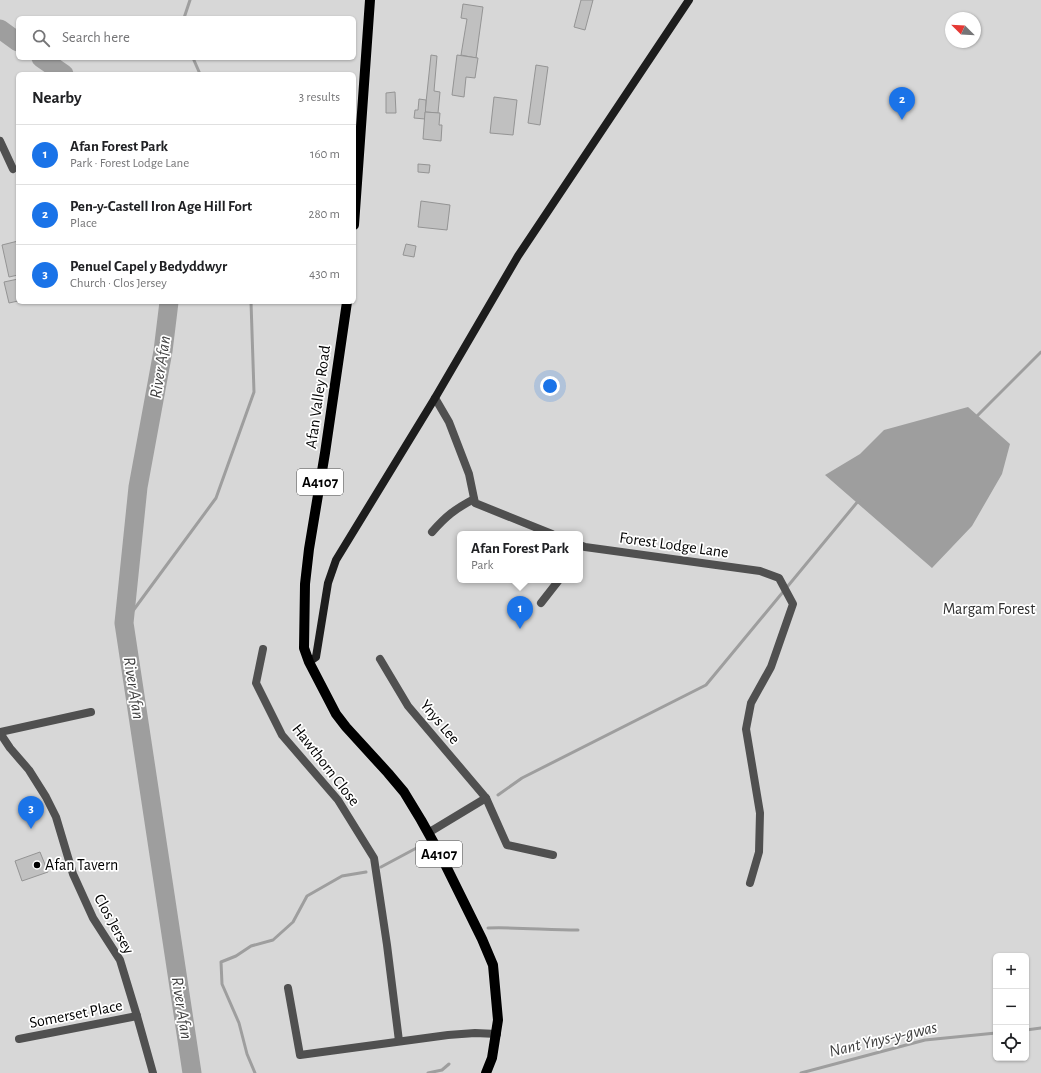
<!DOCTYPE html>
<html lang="en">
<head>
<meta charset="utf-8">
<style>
	:root { --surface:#fff; --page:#f2f2f2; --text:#202124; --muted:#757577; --line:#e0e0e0; --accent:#1a73e8 }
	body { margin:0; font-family:"Alegreya Sans",sans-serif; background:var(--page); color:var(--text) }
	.controls { position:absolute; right:12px; bottom:12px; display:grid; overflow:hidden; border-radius:6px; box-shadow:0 1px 3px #0004 }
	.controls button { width:36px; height:36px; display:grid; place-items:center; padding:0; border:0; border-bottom:1px solid var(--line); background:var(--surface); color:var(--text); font:20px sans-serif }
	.compass { position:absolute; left:945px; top:12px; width:36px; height:36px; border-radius:50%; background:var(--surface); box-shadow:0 1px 3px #0004; rotate:294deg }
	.you { position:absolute; left:550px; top:386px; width:14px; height:14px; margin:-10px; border:3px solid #fff; border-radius:50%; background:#1a73e8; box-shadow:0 0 0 6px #1a73e833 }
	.badge { display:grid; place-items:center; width:26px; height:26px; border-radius:50%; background:var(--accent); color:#fff; font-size:13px; font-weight:700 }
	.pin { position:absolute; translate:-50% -33px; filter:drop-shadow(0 1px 2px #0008) }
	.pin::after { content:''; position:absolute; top:21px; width:14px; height:12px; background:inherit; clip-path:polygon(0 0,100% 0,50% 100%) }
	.popup { position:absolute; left:457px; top:531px; width:126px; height:52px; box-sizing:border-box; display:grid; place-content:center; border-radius:6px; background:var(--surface); filter:drop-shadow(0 1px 3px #0005); font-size:13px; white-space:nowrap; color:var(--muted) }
	.popup b { font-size:15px; color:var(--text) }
	.popup::after { content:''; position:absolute; left:50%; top:100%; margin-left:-8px; border:8px solid transparent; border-top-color:var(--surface) }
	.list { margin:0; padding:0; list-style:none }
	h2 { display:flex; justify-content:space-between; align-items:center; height:52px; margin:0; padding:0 16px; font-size:17px }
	h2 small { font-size:13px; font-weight:400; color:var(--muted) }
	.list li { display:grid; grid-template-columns:26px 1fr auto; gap:12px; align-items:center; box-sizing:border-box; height:60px; padding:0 16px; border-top:1px solid var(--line) }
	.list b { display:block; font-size:15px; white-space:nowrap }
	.list p { margin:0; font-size:13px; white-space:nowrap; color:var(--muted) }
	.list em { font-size:13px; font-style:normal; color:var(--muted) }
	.icon { flex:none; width:22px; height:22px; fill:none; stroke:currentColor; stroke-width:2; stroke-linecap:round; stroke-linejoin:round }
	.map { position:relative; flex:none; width:1041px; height:1073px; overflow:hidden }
	.search { position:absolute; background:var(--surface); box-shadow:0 1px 3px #0004; left:16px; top:16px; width:340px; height:44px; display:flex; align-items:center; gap:10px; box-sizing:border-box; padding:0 14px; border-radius:6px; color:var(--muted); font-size:15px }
	.panel { position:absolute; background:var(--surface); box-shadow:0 1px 3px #0004; left:16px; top:72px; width:340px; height:232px; border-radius:6px }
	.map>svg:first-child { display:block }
	.green { fill:#d7d7d7; fill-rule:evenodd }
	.water { fill:#9e9e9e }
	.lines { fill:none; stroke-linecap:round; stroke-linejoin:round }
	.stream { stroke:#9e9e9e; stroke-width:3 }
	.river { stroke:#9e9e9e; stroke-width:19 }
	.building { fill:#c0c0c0; stroke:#949494 }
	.primary-casing { stroke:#dbdbdb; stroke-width:12 }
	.minor { stroke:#505050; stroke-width:8 }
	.tertiary { stroke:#505050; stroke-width:8 }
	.secondary { stroke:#1d1d1d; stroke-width:8 }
	.primary { stroke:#000; stroke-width:10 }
	.poi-dot { fill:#000; stroke:#fff; stroke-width:1.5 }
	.labels { text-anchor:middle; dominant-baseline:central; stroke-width:3.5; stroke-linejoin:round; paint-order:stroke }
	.shield { fill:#fff; stroke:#4c4c4c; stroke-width:1 }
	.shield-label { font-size:15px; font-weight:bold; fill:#000 }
	.street-label { font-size:16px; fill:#000; stroke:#fff }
	.park-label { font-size:16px; fill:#2e2e2e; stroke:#fff }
	.poi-label { font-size:16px; fill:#000; stroke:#fff; text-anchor:start }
	.water-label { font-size:17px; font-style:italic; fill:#3f3f3f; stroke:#fff }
</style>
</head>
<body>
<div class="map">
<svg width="1041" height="1073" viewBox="0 0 1041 1073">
	<rect width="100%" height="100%" fill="#fff"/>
	<path class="green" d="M0,0H1041V1073H0ZM18,18H354V58H18ZM951,18H975V42H951ZM18,74H354V302H18ZM460,534H580V580H460ZM996,956H1026V1058H996Z"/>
	<polygon class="water" points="968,407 1010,444 1002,474 972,526 932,568 825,475 860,454 884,430"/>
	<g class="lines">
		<g class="stream">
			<polyline points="184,18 190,0"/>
			<polyline points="193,58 200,74"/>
			<polyline points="974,419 1041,352"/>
			<polyline points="124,623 216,498 254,392 251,302"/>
			<polyline points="498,795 522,778 706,685 859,500"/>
			<polyline points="381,867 424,844"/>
			<path d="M488,928C518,927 548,930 578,930"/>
			<polyline points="1026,1030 1041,1028"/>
			<polyline points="255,1073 247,1054 239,1023 222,984 221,962 236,956 251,946 273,940 293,922 307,896 342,876 366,872"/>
			<polyline points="428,1073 442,1070 449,1064"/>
			<polyline points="801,1073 925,1040 996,1033"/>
		</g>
		<g class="river">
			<polyline points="0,29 18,42"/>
			<polyline points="41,58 64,74"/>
			<polyline points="169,302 163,351 138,487 124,623 192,1073"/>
		</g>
	</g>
	<g class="building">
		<polygon points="581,0 593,0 585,30 574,27"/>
		<polygon points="463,4 483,7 476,58 461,55 467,19 461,18"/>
		<polygon points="431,55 437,56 434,91 440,92 438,113 425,112"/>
		<polygon points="457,55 478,58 475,78 466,77 464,97 452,95"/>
		<polygon points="536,65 548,67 540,125 528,123"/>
		<polygon points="395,92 396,113 386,113 386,93"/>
		<polygon points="494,97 517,100 513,135 490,133"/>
		<polygon points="419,99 426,100 425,119 414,118 415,110 418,110"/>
		<polygon points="425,112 440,113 439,125 442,125 441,141 423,139"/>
		<polygon points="418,164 430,165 429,173 418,172"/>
		<polygon points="421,201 450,205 447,230 418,227"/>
		<polygon points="18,241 18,275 9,277 2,245"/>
		<polygon points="406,244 416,246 414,257 403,255"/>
		<polygon points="18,279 18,301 9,303 4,282"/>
		<polygon points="40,852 48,872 22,881 15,861"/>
	</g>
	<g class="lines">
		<g class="primary-casing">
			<g id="primary">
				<polyline points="354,225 370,0"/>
				<polyline points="347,302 325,453 309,549 305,584 304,648 309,662 336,714 346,727 388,773 404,792 421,820 440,854 482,939 493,965 498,1020 492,1058 486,1073"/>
			</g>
		</g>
		<g class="minor">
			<polyline points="0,141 13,169"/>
			<polyline points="435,398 449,422 469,474 475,503 552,534"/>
			<path d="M432,532C446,516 455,509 474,499"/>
			<polyline points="580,545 585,547 760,571 779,578 793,604 771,667 751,703 746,729 760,813 759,852 750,883"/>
			<polyline points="541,603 559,580"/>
			<polyline points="263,649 256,683 282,735 338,800 374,858 387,945 399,1041"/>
			<polyline points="380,659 408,706 486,798 507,845 553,855"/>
			<polyline points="0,732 91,712"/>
			<polyline points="428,833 486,798"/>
			<polyline points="288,988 300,1055 448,1035 475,1033 497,1034"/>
			<polyline points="19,1039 137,1016"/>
		</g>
		<polyline class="tertiary" points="0,733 10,748 29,770 46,797 56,817 73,874 93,918 120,960 137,1016 153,1073"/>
		<polyline class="secondary" points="309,662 316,657 328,583 336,560 435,398 518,256 689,0"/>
		<use href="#primary" class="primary"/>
	</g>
	<circle class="poi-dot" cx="37" cy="865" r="4"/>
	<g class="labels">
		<g class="shield">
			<rect x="297" y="469" width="46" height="26" rx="3"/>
			<rect x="416" y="841" width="46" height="26" rx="3"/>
		</g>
		<g class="shield-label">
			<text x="320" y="482">A4107</text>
			<text x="439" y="854">A4107</text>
		</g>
		<g class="street-label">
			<text transform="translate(318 397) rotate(-82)">Afan Valley Road</text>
			<text transform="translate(674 545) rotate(8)">Forest Lodge Lane</text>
			<text transform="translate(440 722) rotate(50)">Ynys Lee</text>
			<text transform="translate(326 765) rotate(52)">Hawthorn Close</text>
			<text transform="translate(114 924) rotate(61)">Clos Jersey</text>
			<text transform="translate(76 1014) rotate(-11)">Somerset Place</text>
		</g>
		<g class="park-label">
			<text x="989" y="609">Margam Forest</text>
		</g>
		<g class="poi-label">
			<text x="45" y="865">Afan Tavern</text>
		</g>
		<g class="water-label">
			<text transform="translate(160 367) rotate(-81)">River Afan</text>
			<text transform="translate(134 688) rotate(81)">River Afan</text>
			<text transform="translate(182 1008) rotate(81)">River Afan</text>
			<text transform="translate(883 1039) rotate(-13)">Nant Ynys-y-gwas</text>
		</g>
	</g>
</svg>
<div class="controls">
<button>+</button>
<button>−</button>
<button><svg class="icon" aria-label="locate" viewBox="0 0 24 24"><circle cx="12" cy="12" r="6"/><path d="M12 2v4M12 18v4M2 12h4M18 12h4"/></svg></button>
</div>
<svg class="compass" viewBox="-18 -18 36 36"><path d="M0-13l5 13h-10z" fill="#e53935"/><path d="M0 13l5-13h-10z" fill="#757577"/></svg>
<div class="you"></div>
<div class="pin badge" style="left:520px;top:629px">1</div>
<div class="popup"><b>Afan Forest Park</b>Park</div>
<div class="pin badge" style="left:902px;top:120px">2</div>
<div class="pin badge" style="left:31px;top:829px">3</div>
<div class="search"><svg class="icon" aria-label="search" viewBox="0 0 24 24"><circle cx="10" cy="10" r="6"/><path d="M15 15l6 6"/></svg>Search here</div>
<section class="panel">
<h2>Nearby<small>3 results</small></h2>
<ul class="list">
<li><span class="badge">1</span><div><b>Afan Forest Park</b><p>Park · Forest Lodge Lane</p></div><em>160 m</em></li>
<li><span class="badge">2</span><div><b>Pen-y-Castell Iron Age Hill Fort</b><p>Place</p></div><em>280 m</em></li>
<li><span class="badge">3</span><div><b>Penuel Capel y Bedyddwyr</b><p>Church · Clos Jersey</p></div><em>430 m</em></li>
</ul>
</section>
</div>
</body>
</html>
